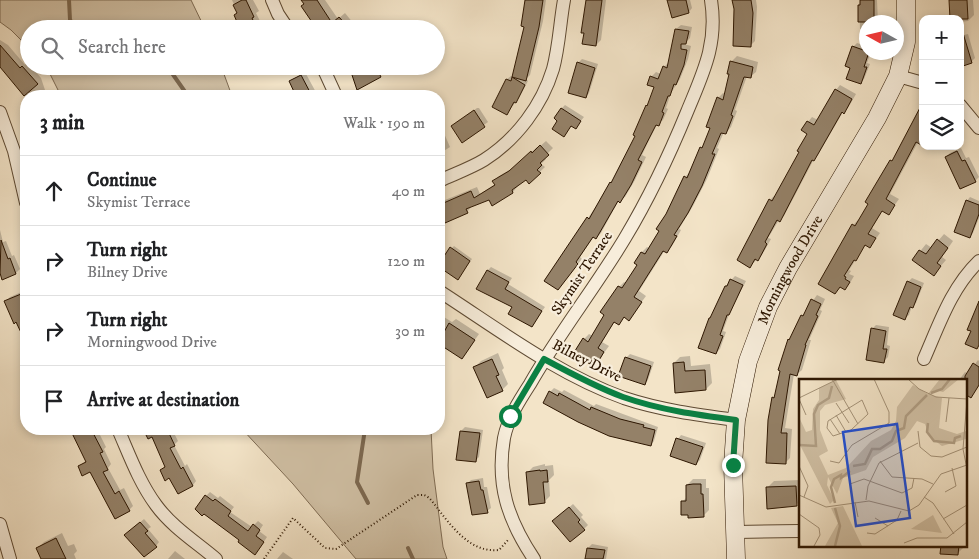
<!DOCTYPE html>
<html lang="en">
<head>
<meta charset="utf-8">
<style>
	:root { --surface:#fff; --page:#f6f6f6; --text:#202124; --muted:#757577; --line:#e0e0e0 }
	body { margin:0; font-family:"IM FELL DW Pica",serif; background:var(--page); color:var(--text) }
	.controls { position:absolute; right:15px; top:15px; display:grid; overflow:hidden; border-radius:10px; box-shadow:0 2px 8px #0003 }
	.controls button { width:45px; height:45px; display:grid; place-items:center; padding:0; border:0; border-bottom:1px solid var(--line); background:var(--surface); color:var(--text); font:25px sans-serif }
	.compass { position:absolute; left:859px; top:15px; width:45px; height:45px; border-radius:50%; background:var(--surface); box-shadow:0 2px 8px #0003; rotate:278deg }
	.stop { position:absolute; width:15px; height:15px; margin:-11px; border:4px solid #0b8043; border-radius:50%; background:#fff }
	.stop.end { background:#0b8043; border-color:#fff; box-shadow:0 1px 5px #0008 }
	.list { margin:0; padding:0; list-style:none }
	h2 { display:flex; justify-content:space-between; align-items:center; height:65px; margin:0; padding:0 20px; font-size:21px }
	h2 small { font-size:16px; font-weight:400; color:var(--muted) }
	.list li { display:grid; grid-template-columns:32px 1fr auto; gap:15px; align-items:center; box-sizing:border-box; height:70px; padding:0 20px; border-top:1px solid var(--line) }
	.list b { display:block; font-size:19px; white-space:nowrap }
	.list p { margin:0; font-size:16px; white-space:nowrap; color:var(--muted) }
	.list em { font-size:16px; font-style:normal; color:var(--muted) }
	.icon { flex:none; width:28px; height:28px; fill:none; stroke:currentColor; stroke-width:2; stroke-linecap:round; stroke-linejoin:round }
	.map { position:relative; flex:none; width:979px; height:559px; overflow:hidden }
	.search { position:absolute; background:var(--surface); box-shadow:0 2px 8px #0003; left:20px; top:20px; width:425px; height:55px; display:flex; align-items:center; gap:12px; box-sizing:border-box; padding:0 18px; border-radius:28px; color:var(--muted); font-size:19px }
	.panel { position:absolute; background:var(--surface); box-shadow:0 2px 8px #0003; left:20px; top:90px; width:425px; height:345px; border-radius:20px }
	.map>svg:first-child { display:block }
	.green { fill:#d1c1a6; stroke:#7f6c54 }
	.shadow { fill:#0003 }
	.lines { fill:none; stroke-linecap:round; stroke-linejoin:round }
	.stream { stroke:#7c6850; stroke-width:4 }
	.building { fill:#948168; stroke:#2d1601 }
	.street-casing { stroke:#5e4a33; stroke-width:14 }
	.secondary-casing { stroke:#2d1601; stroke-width:19 }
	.path { stroke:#2d1601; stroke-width:2; stroke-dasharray:1 2.5; stroke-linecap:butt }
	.street { stroke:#f7eddb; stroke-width:12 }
	.secondary { stroke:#f7eddb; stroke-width:18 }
	.route { stroke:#0b8043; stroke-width:6 }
	.labels { text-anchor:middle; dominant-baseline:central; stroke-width:4.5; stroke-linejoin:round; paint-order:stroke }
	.street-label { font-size:15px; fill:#2d1601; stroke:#f7eddb }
	.inset-river { fill:none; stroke:#b09e84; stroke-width:2.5 }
	.inset-road { fill:none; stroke:#a49278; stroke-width:1 }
	.view { fill:#1d4ed8; fill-opacity:0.15; stroke:#1d4ed8; stroke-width:2.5 }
	.inset-edge { fill:none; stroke:#2d1601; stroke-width:2.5 }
</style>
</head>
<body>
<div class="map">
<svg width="979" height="559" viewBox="0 0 979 559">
	<rect width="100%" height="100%" fill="#f3e4c8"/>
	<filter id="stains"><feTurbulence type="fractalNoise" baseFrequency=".004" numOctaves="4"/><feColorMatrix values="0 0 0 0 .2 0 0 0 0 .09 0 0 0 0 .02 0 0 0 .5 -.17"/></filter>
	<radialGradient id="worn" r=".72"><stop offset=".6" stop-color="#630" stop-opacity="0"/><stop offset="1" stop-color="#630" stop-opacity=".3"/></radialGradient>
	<g class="green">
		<polygon points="0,0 191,0 205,29 29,29 29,48 11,30 0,22"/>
		<polygon points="46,66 221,66 232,96 61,96"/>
		<polygon points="242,429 431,429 433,469 443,547 447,559 356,559 293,484"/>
	</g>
	<g class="shadow">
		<polygon points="232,0 253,0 259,11 256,13 261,23 259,25 262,29 242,29 238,13"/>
		<polygon points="302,0 325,0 338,19 345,13 358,29 329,29"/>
		<polygon points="526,0 546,0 543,21 530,75 526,79 528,81 519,98 507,113 494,106 507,79 511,76 514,77 525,25"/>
		<polygon points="587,0 606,0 601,40 596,45"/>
		<polygon points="668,0 690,0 692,8 689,12"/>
		<polygon points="734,0 756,0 757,7 755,41 751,45 736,9"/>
		<polygon points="861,0 877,0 878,22 866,22 866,28 860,29 859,5"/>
		<polygon points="950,0 973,0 974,15 968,21 960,22"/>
		<polygon points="681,25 692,27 690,38 684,44 691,46 688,59 680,79 671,93 666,108 668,109 663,120 657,124 642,155 646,157 635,180 625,197 619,200 601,233 596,238 594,236 580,257 582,259 562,284 588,218 615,179 637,135 656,87 651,77 656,72 661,74 664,67 669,62 676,29"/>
		<polygon points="968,34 975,58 971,62 960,36"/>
		<polygon points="0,40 8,45 25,65 27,62 29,66 31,66 41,78 47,96 26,96 0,66"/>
		<polygon points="857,43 866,46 866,52 871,52 867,63 870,64 864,79 860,83 852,67 853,47"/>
		<polygon points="737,56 758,62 756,72 750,77 747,76 735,110 737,111 731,127 726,133 724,132 717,148 719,149 707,179 693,206 679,229 681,230 672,246 666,251 665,250 639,291 646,296 629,319 625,316 618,323 615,321 602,342 609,346 598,361 594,359 590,363 584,339 589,334 593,336 619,287 624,282 627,283 639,264 636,263 642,252 647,247 650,249 661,231 667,215 685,177 691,171 701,148 705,144 711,128 718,98 723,93 726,94 731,62"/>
		<polygon points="582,59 598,64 589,93 586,97 578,63"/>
		<polygon points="264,66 275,66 268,72"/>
		<polygon points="350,66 382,66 385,72 380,76"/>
		<polygon points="305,72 318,96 295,96 294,94 296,92 290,82"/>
		<polygon points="840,85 856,94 848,108 843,112 818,155 814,159 784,216 779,220 768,238 771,239 762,255 750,266 770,200 774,196 776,197 800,152 809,133 808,122 812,117 818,120 836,90"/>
		<polygon points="26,101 26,116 25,116 21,105"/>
		<polygon points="565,105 584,117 576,127 572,125 564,136 559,120 562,108"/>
		<polygon points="477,108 479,108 488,122 462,141 452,126"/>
		<polygon points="920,110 918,142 890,194 899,199 889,213 883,210 872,228 880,233 870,247 866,244 849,270 851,271 849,274 854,276 850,283 844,289 841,287 835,293 853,225 858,220 860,221"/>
		<polygon points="443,131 450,147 439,154 439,133"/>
		<polygon points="546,141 553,148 544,157 546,159 541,164 545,167 529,182 526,178 517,185 518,186 513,192 493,204 489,198 472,206 467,212 440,206 445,200 477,187 480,194 495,184 494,181 499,176 516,166 537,147 538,148"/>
		<polygon points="961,148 966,158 969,157 979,177 975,181 946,157 950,153"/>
		<polygon points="970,197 979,201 979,218 973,233 969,237 967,201"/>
		<polygon points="0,230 3,242 6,241 12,256 14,255 20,269 16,273 3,278 0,270"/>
		<polygon points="944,234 953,241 942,257 946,260 934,274 914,259 926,244 932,248"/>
		<polygon points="454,246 472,259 461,274 450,250"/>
		<polygon points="491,267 512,278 508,284 545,307 532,325 514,307 488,270"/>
		<polygon points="735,276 746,281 730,312 723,331 726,332 720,349 716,353 726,286"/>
		<polygon points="912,278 924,283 916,303 912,306 909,315 905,318 908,282"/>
		<polygon points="26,290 26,338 6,301 10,297"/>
		<polygon points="817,295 825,299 820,310 822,311 809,340 811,340 802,370 796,375 794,374 785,428 792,429 790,458 785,463 773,398 776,395 781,370 780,370 789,340 792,337 802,316"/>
		<polygon points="439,314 452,322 456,319 479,334 462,358 439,340"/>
		<polygon points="876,325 889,327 887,345 890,346 888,357 884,361 872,329"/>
		<polygon points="498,353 504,368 502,370 508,384 502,390 475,367 481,361"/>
		<polygon points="630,354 654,362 648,380 645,384 626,358"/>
		<polygon points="690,356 691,366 710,364 712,383 706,389 674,363 680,357"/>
		<polygon points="978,360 979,361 979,386 971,396 965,380 959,380 965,372 968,374"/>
		<polygon points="554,388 562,392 564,390 594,406 596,404 658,427 654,441 651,445 610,434 550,392"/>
		<polygon points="465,427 483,430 479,457 475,461 461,431"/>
		<polygon points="71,429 97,429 106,447 104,449 111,464 108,468 120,490 124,488 133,506 129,510 91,470 79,466 87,460"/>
		<polygon points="144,429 172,429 178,441 174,445 185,466 187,464 196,481 193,485 179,493 170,477 161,470 165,467 153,436 149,437"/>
		<polygon points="681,435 706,443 700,460 696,464 678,439"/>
		<polygon points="545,464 545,466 553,465 554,475 549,480 550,496 544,502 527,473 533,467"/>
		<polygon points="483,478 484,487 487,487 491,508 487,511 467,484 471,480"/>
		<polygon points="693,479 706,479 706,488 709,488 709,510 703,516 689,514 682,502 687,497 687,485"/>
		<polygon points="800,480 800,501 797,504 768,487 774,481"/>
		<polygon points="210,492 218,498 220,496 234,507 230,512 252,527 258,521 263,525 259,531 267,537 259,549 241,540 206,496"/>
		<polygon points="573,504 583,515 581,517 588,525 584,529 558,517"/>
		<polygon points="144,519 151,527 148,529 159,542 156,546 130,531"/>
		<polygon points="62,533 68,546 74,544 77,551 74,554 76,559 43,559 38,548 44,542"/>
		<polygon points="592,544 608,547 606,559 584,559 587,556 588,548"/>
		<polygon points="942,545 964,545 964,547 958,553"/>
		<polygon points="175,551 185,559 168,559"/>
		<polygon points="283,552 293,559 277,559"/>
	</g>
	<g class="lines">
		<g class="stream">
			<polyline points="69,0 70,20 78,29"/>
			<polyline points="167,66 188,96"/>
			<polyline points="365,429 357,482 368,503"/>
			<polyline points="408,548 413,559"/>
		</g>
	</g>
	<g class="building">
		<polygon points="242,0 246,0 254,17 252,18 257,29 240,29 234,15 237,13 233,5"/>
		<polygon points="301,0 317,0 332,23 339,17 350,29 325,29 326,28 320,21 314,25 301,6 304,4"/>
		<polygon points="525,0 543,0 539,27 526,81 512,77 524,27 521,26"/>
		<polygon points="586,0 602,0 596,46 582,44 584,33 581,33"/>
		<polygon points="667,0 686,0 689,13 672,18"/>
		<polygon points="732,0 751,0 753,13 751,47 733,46 734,9"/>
		<polygon points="860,0 874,0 874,22 858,22 858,5 860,5"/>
		<polygon points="949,0 967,0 968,19 950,19"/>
		<polygon points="675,29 689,31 686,44 681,44 681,49 687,50 684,65 676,85 674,84 670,96 668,96 662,112 664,113 659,126 656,125 638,160 642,162 631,185 620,203 618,201 596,239 593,237 576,262 578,264 558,290 544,281 587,217 589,219 610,182 611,183 635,136 633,135 646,105 647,106 654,87 647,85 650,76 658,79 663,66 667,68"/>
		<polygon points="960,33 963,33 972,63 960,67"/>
		<polygon points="0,45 20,68 22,66 38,84 24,96 0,67"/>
		<polygon points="852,46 869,52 864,67 867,67 861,84 846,79 850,68 845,66"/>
		<polygon points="730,61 753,67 751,78 744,77 731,115 733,116 726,134 721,133 712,154 715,154 702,186 688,213 674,235 677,236 667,253 663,251 634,297 642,302 629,321 624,317 619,325 614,322 598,348 604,352 598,362 593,359 590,364 573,354 583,338 588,342 604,315 600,312 618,286 622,288 637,265 634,263 641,252 645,254 659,231 656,229 666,214 684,176 687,178 700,147 702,148 710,128 706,127 717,97 723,100 729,74 727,74"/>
		<polygon points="577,62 595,68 586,98 568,93"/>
		<polygon points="349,66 369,66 370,70 376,67 381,77 357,90"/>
		<polygon points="301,75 312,96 296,96 289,81"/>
		<polygon points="512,77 525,85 516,103 514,102 507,115 492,107 506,79 511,81"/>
		<polygon points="835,89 852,99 844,114 842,112 814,161 812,160 780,222 777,220 765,242 767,244 758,261 755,259 750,268 737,260 769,199 772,201 799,152 797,151 807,134 801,130 807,121 814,125"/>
		<polygon points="923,102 923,146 916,142 886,199 895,205 889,215 882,211 868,234 876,238 870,248 865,245 856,261 854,260 844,276 846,277 845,279 850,282 845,290 840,287 835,294 818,284 852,224 855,226 868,204 865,202 890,160 892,161"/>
		<polygon points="561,108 581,121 576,129 571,126 564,137 552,129 557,121 554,118"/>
		<polygon points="474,110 485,127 462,143 451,126"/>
		<polygon points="540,145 549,155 540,163 542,165 537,170 541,173 529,184 526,180 512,190 513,193 492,206 489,200 466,209 468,213 445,223 439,205 471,191 474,198 495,185 492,181 509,171 531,151 532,153"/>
		<polygon points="957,151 962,161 965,160 976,182 960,189 945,157"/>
		<polygon points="966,200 979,205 979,214 970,238 954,232"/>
		<polygon points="937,239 948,248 937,263 941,266 934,276 912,260 919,250 926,254"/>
		<polygon points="1,240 8,259 10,258 16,274 2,280 0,273"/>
		<polygon points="450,247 470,261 458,280 439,267 439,264"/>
		<polygon points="487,270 509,282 505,289 542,311 532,327 508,314 512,307 476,289"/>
		<polygon points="730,279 743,285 729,315 727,315 720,335 723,336 716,354 698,348 709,318 710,318 725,286 727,286"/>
		<polygon points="907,281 921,287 913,308 910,307 905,320 893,315"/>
		<polygon points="26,292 26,343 16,322 14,324 4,301"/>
		<polygon points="811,299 821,304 816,315 818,316 805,345 806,345 797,376 790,374 781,433 787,433 786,464 766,463 768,420 772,397 774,398 780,371 778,370 788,339 789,340 801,315 803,316"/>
		<polygon points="979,301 979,345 977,349 965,344 971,331 967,330"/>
		<polygon points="449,323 475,340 462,359 442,346 443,344 439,341"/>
		<polygon points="871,328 886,331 883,349 887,349 884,363 866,360"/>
		<polygon points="625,357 651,366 645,385 618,376"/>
		<polygon points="492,359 499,375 496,376 503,391 487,398 473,367"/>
		<polygon points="684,362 685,371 705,370 706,390 675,393 673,363"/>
		<polygon points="973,363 979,367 979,385 971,398 965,394 965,376"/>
		<polygon points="549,391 558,396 559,393 590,410 591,407 620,419 644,425 643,427 655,430 651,446 609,436 578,422 543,403"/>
		<polygon points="70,429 91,429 103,452 100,453 108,470 103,472 115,494 119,491 130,511 115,519 90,472 82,476 78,466 86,462"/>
		<polygon points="143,429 172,429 168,431 175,446 170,448 181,469 183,467 193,486 178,494 169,478 165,481 160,470 165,467 152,437 148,439"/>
		<polygon points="460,431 480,433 476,462 456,460"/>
		<polygon points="676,438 703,447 696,465 670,456"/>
		<polygon points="540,470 540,471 547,470 548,482 543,482 545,503 529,505 526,472"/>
		<polygon points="479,481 481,490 483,490 488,513 472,515 466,483"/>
		<polygon points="693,484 701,484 701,494 703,494 704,517 688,518 688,515 681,515 681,501 686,501 686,485"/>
		<polygon points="796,486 797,506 767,509 766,487"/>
		<polygon points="205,495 213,501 215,499 231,511 228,516 248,531 253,524 260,530 256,536 264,542 255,555 238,542 239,540 231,534 204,514 202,516 195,509"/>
		<polygon points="569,507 580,520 578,522 585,530 570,542 552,521"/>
		<polygon points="140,522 148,531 145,533 157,547 144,557 124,535"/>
		<polygon points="56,538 66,559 41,559 36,548"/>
		<polygon points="941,545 959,545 958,555 940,554"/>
		<polygon points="587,548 605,550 603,559 585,559"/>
	</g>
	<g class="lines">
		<g class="street-casing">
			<g id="street">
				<polyline points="272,0 278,14 288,29"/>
				<polyline points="320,66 325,72 336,96"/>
				<polyline points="898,76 923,83"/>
				<polyline points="960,105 979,128"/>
				<polyline points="0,112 14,151 26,203"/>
				<path d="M439,181C454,174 471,168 484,160C517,139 542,105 553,69C559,47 560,22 564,0"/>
				<path d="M439,291C498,329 557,374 624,398C660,410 698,415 736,420"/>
				<path d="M924,359C939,325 951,288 979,261"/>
				<path d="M118,429C129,454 139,482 156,505C172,527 196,542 216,559"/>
				<polyline points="0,524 10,559"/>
				<polyline points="736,532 800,531"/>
				<path d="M534,559C508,520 496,485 504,438C508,418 519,401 530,384C559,333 595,288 625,238C649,198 669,156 687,112C703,73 718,44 711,0"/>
			</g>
		</g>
		<g class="secondary-casing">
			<g id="secondary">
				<path id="s1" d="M736,559L733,465L736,420L748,361L768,307L788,268L877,118L898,76L906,42V0"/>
			</g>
		</g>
		<path class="path" d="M264,559L293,518L325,548L336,549L417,495C418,495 423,495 424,495C430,497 435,505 438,509C453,528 471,553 499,550L509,539"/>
		<use href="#street" class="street"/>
		<use href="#secondary" class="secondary"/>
	</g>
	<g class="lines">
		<path class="route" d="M510,416L544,359C570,373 596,387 623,397C660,410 698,415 736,420L733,465"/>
	</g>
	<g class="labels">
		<g class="street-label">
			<text stroke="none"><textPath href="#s1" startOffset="300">Morningwood Drive</textPath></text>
			<text transform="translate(582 273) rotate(-56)">Skymist Terrace</text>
			<text transform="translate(587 361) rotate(27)">Bilney Drive</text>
		</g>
	</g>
	<g transform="translate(799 379)">
		<rect width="168" height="168" fill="#f3e4c8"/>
		<path d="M141,0H160L144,13L136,11L132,16L143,19L140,49L158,55L167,52V60L143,67L131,58L126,45L118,42L106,59L74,78L67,91L44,99L38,115L29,98L28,106L35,121L31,125L0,64V38L7,53L13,51L14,30L20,21V9L37,1L47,20L26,26L21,32V51L29,72L20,77L29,96L47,89L72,62L92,51L97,42L98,28L114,6L129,15ZM44,127L63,167H26L39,144L32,129ZM134,136L143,154L112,150L118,146Z" fill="#d1c1a6"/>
		<path class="inset-river" d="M132,14L143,10L151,0M129,44L128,53L135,62L155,64L156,59L162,57M0,66L17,67L15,35L19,26L30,19L33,7M54,87L66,85L73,70H81L93,62L97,52L105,49L107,37L128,16M36,124L32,108L35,100L42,96V99L51,92M36,167L41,147L36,129"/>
		<path class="inset-road" d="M33,0L59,45M109,0L120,10L137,18L168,20M0,19L39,0M0,20L7,36M63,21L69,35L52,51L34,57L28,49L29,42ZM168,21L164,70L168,90M37,24L50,44M37,36L47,53M31,40L41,55M147,43L150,19M119,52L121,68L132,77L143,78L168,68M31,82L40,84L53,66L90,44V33L75,0M81,82L93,98L123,100L134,105M0,87L9,107L5,118M51,105L65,100L103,114L113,109L115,99M146,113L157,107L153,89M0,116L27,128L70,122L110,132L120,126L142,95L168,86M125,118L134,124L155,155M67,121L69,107L80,84L119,64M56,123L59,138M0,135L20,149L21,156L15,167M76,139L89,147M144,140L168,126M68,154L76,155L98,141L102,132M105,164L118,159H148L168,143"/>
		<path class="view" d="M98,45L111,139L57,147L44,53Z"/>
		<rect width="168" height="168" class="inset-edge"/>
	</g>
	<rect width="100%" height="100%" filter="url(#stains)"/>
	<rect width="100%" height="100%" fill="url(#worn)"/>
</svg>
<div class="controls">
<button>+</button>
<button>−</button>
<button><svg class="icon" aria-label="layers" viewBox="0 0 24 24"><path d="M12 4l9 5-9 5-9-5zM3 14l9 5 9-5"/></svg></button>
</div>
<svg class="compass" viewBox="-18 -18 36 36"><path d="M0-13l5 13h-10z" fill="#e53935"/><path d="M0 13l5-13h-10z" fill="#757577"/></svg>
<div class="stop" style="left:510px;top:416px"></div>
<div class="stop end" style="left:733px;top:465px"></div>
<div class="search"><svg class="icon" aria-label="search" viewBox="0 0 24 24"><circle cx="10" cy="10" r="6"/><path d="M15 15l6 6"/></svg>Search here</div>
<section class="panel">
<h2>3 min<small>Walk · 190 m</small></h2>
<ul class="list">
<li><svg class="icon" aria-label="ahead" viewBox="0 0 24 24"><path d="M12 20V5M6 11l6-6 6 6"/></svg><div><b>Continue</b><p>Skymist Terrace</p></div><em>40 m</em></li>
<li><svg class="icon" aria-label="right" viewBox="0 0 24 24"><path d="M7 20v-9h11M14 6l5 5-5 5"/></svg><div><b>Turn right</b><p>Bilney Drive</p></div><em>120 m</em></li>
<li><svg class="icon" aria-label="right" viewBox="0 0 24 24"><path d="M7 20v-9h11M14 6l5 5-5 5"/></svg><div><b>Turn right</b><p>Morningwood Drive</p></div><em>30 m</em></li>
<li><svg class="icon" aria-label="arrive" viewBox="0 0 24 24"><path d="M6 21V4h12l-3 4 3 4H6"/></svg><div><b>Arrive at destination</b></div></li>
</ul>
</section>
</div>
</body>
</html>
